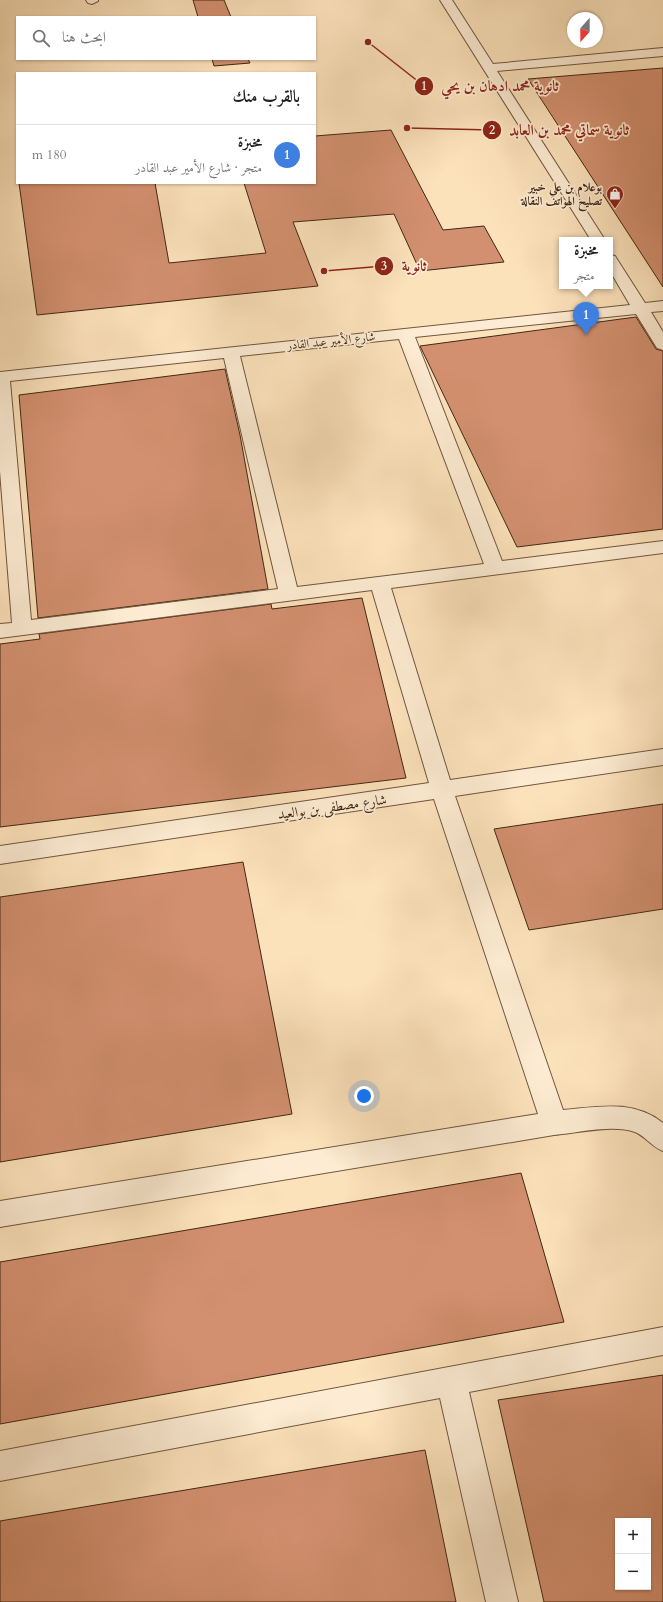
<!DOCTYPE html>
<html lang="ar">
<head>
<meta charset="utf-8">
<style>
	:root { --surface:#fff; --page:#f6f6f6; --text:#202124; --muted:#757577; --line:#e0e0e0; --accent:#2563eb }
	body { margin:0; font-family:Cardo,Amiri,serif; background:var(--page); color:var(--text); direction:rtl }
	.controls { position:absolute; right:12px; bottom:12px; display:grid; overflow:hidden; border-radius:0px; box-shadow:0 1px 3px #0004 }
	.controls button { width:36px; height:36px; display:grid; place-items:center; padding:0; border:0; border-bottom:1px solid var(--line); background:var(--surface); color:var(--text); font:20px sans-serif }
	.compass { position:absolute; left:567px; top:12px; width:36px; height:36px; border-radius:50%; background:var(--surface); box-shadow:0 1px 3px #0004; rotate:201deg }
	.you { position:absolute; left:364px; top:1096px; width:14px; height:14px; margin:-10px; border:3px solid #fff; border-radius:50%; background:#1a73e8; box-shadow:0 0 0 6px #1a73e833 }
	.badge { display:grid; place-items:center; width:26px; height:26px; border-radius:50%; background:var(--accent); color:#fff; font-size:13px; font-weight:700 }
	.pin { position:absolute; translate:-50% -33px; filter:drop-shadow(0 1px 2px #0008) }
	.pin::after { content:''; position:absolute; top:21px; width:14px; height:12px; background:inherit; clip-path:polygon(0 0,100% 0,50% 100%) }
	.popup { position:absolute; left:559px; top:237px; width:54px; height:52px; box-sizing:border-box; display:grid; place-content:center; border-radius:0px; background:var(--surface); filter:drop-shadow(0 1px 3px #0005); font-size:13px; white-space:nowrap; color:var(--muted) }
	.popup b { font-size:15px; color:var(--text) }
	.popup::after { content:''; position:absolute; left:50%; top:100%; margin-left:-8px; border:8px solid transparent; border-top-color:var(--surface) }
	.list { margin:0; padding:0; list-style:none }
	h2 { display:flex; justify-content:space-between; align-items:center; height:52px; margin:0; padding:0 16px; font-size:17px }
	h2 small { font-size:13px; font-weight:400; color:var(--muted) }
	.list li { display:grid; grid-template-columns:26px 1fr auto; gap:12px; align-items:center; box-sizing:border-box; height:60px; padding:0 16px; border-top:1px solid var(--line) }
	.list b { display:block; font-size:15px; white-space:nowrap }
	.list p { margin:0; font-size:13px; white-space:nowrap; color:var(--muted) }
	.list em { font-size:13px; font-style:normal; color:var(--muted) }
	.icon { flex:none; width:22px; height:22px; fill:none; stroke:currentColor; stroke-width:2; stroke-linecap:round; stroke-linejoin:round }
	.map { position:relative; flex:none; width:663px; height:1602px; overflow:hidden; direction:ltr }
	.search { position:absolute; background:var(--surface); box-shadow:0 1px 3px #0004; left:16px; top:16px; width:300px; height:44px; display:flex; align-items:center; gap:10px; box-sizing:border-box; padding:0 14px; border-radius:0px; color:var(--muted); font-size:15px }
	.panel { position:absolute; background:var(--surface); box-shadow:0 1px 3px #0004; left:16px; top:72px; width:300px; height:112px; border-radius:0px; direction:rtl }
	.map>svg:first-child { display:block }
	.building { fill:#d39070; stroke:#422713; fill-rule:evenodd }
	.lines { fill:none; stroke-linecap:round; stroke-linejoin:round }
	.lane-casing { stroke:#70563d; stroke-width:2 }
	.street-casing { stroke:#70563d; stroke-width:2 }
	.lane { fill:#fdecd3; fill-rule:evenodd }
	.street { fill:#fdecd3; fill-rule:evenodd }
	.labels { text-anchor:middle; dominant-baseline:central; stroke-width:3.5; stroke-linejoin:round; paint-order:stroke }
	.far-poi-label { font-size:12px; font-weight:bold; fill:#422713; stroke:#fdecd3; text-anchor:end }
	.far-street-label { font-size:12px; fill:#422713; stroke:#fdecd3 }
	.street-label { font-size:14px; fill:#422713; stroke:#fdecd3 }
	.leader { fill:none; stroke:#8f2418; stroke-width:1.5 }
	.callout-dot { fill:#8f2418; stroke:#fdecd3; stroke-width:1.5 }
	.mark-label { font-size:12px; text-anchor:middle; font-weight:bold; fill:#fff }
	.callout-label { font-size:15px; text-anchor:middle; font-weight:bold; fill:#8f2418; stroke:#fdecd3; stroke-width:3.5; stroke-linejoin:round; paint-order:stroke }
</style>
</head>
<body>
<div class="map">
<svg width="663" height="1602" viewBox="0 0 663 1602">
	<rect width="100%" height="100%" fill="#fce2bb"/>
	<filter id="stains"><feTurbulence type="fractalNoise" baseFrequency=".005" numOctaves="4"/><feColorMatrix values="0 0 0 0 .2 0 0 0 0 .09 0 0 0 0 .02 0 0 0 .5 -.17"/></filter>
	<radialGradient id="worn" r=".72"><stop offset=".6" stop-color="#630" stop-opacity="0"/><stop offset="1" stop-color="#630" stop-opacity=".3"/></radialGradient>
	<g class="building">
		<polygon points="193,0 224,0 231,17 198,17"/>
		<polygon points="212,59 248,59 250,63 214,66"/>
		<polygon points="663,68 663,287 528,79"/>
		<polygon points="391,130 443,230 484,226 504,262 420,271 394,214 293,222 318,286 37,315 19,183 155,183 169,263 266,253 244,183 315,183 315,136"/>
		<polygon points="636,317 656,349 663,351 663,529 517,547 420,346"/>
		<polygon points="225,369 240,435 268,589 38,618 19,395"/>
		<polygon points="362,598 406,778 0,827 0,644 40,639 39,634 271,604 272,609"/>
		<polygon points="663,804 663,909 529,930 494,829"/>
		<polygon points="243,862 292,1114 0,1162 0,897"/>
		<polygon points="521,1173 564,1322 0,1424 0,1262"/>
		<path d="M663,1375V1602H544L498,1400ZM618,1521H648V1587H618Z"/>
		<polygon points="425,1450 456,1602 0,1602 0,1521"/>
	</g>
	<g class="lines">
		<g class="lane-casing">
			<polygon id="lane" points="86,0 98,0 98,1 92,4 88,3"/>
		</g>
		<g class="street-casing">
			<g id="street">
				<polygon points="440,0 452,0 493,64 663,48 663,56 497,71 605,240 591,240"/>
				<path d="M610,255L615,256L645,303L663,301V311L651,312L663,332V350L657,348L636,314L415,337L502,561L663,541V553L391,588L450,780L663,749V765L455,796L563,1110C599,1107 633,1099 663,1123V1151C652,1147 645,1136 635,1132C613,1124 577,1133 554,1135L0,1227V1201L538,1114L434,799L0,864V846L429,783L372,590L0,638V624L12,623L0,471V372L630,305L610,271ZM399,339L484,564L297,587L240,356ZM224,358L278,589L31,620L10,381Z"/>
				<polygon points="663,1327 663,1355 469,1392 518,1602 486,1602 440,1398 0,1481 0,1451"/>
			</g>
		</g>
		<use href="#lane" class="lane"/>
		<use href="#street" class="street"/>
	</g>
	<defs>
		<g id="shop-pin" transform="scale(0.9)"><path d="M0 17L-7.5 6A9.5 9.5 0 1 1 7.5 6Z" fill="#8f2418" stroke="#fdecd3"/><path d="M-5-2.5h2.3a2.7 3.5 0 0 1 5.4 0H5L5.5 6h-11ZM-1.5-2.5h3a1.5 2.3 0 0 0-3 0Z" fill="#fff"/></g>
	</defs>
	<g fill-rule="evenodd">
		<use href="#shop-pin" x="615" y="194"/>
	</g>
	<g class="labels">
		<g class="far-poi-label">
			<text x="602" y="187">بوعلام بن علي خبير<tspan x="602" dy="14">تصليح الهواتف النقالة</tspan></text>
		</g>
		<g class="far-street-label">
			<text transform="translate(331 341) rotate(-6)">شارع الأمير عبد القادر</text>
		</g>
		<g class="street-label">
			<text transform="translate(332 807) rotate(-8)">شارع مصطفى بن بوالعيد</text>
		</g>
	</g>
	<path class="leader" d="M368 42L424 86M407 128L492 130M324 271L384 266"/>
	<g class="callout-dot">
		<circle cx="368" cy="42" r="4"/>
		<circle cx="407" cy="128" r="4"/>
		<circle cx="324" cy="271" r="4"/>
		<circle cx="424" cy="86" r="10"/>
		<circle cx="492" cy="130" r="10"/>
		<circle cx="384" cy="266" r="10"/>
	</g>
	<g class="mark-label">
		<text x="424" y="90">1</text>
		<text x="492" y="134">2</text>
		<text x="384" y="270">3</text>
	</g>
	<g class="callout-label">
		<text x="500" y="91">ثانوية محمد ادهان بن يحي</text>
		<text x="569" y="135">ثانوية سماتي محمد بن العابد</text>
		<text x="414" y="271">ثانوية</text>
	</g>
	<rect width="100%" height="100%" filter="url(#stains)"/>
	<rect width="100%" height="100%" fill="url(#worn)"/>
</svg>
<div class="controls">
<button>+</button>
<button>−</button>
</div>
<svg class="compass" viewBox="-18 -18 36 36"><path d="M0-13l5 13h-10z" fill="#e53935"/><path d="M0 13l5-13h-10z" fill="#757577"/></svg>
<div class="you"></div>
<div class="pin badge" style="left:586px;top:335px;background:#3f7fe0">1</div>
<div class="popup"><b>مخبزة</b>متجر</div>
<div class="search"><svg class="icon" aria-label="search" viewBox="0 0 24 24"><circle cx="10" cy="10" r="6"/><path d="M15 15l6 6"/></svg>ابحث هنا</div>
<section class="panel">
<h2>بالقرب منك<small></small></h2>
<ul class="list">
<li><span class="badge" style="background:#3f7fe0">1</span><div><b>مخبزة</b><p>متجر · شارع الأمير عبد القادر</p></div><em>180 m</em></li>
</ul>
</section>
</div>
</body>
</html>
